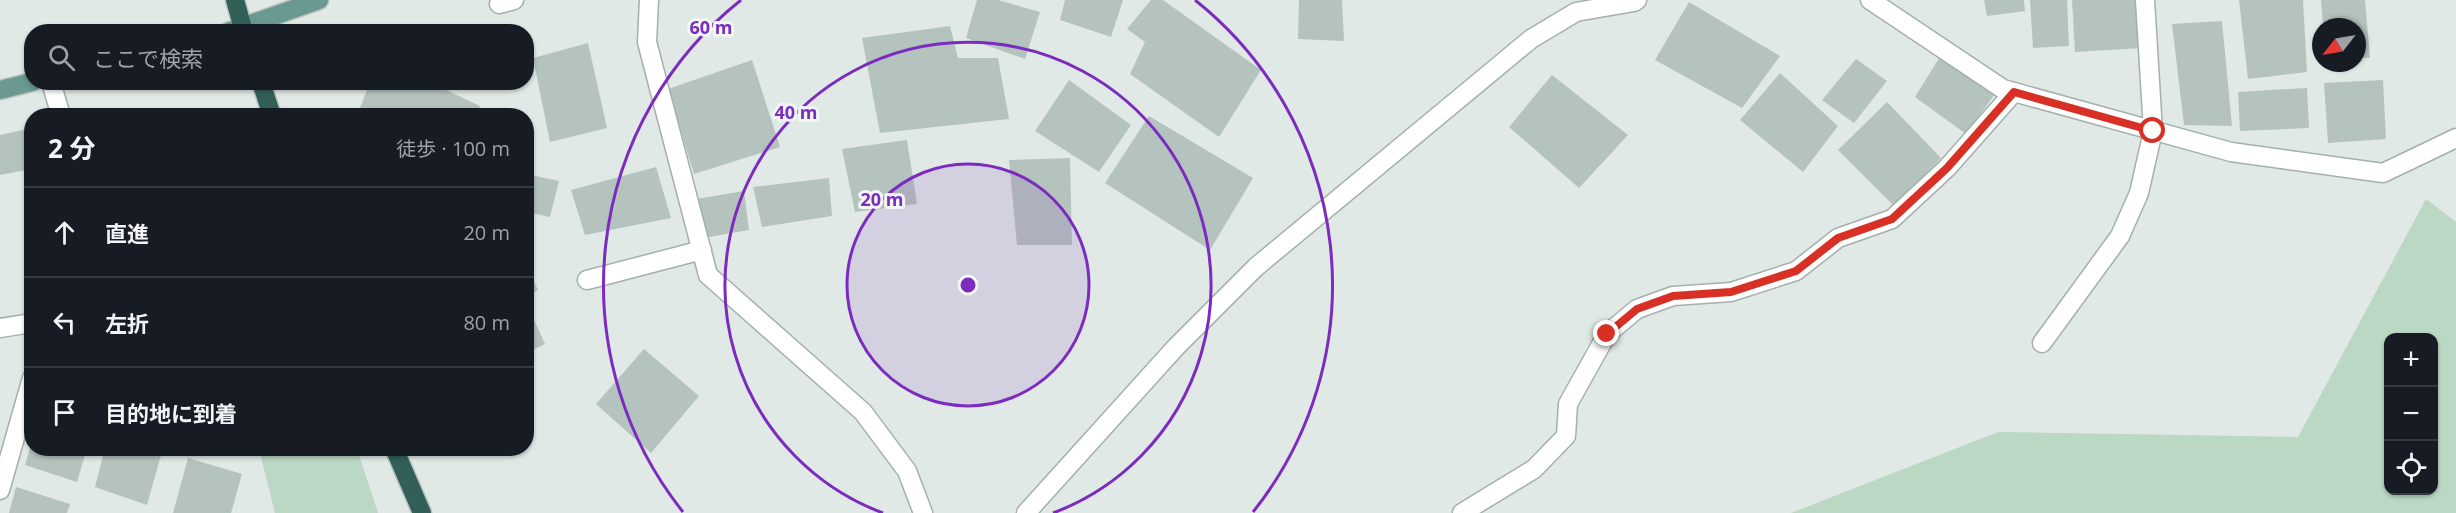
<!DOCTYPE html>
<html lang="ja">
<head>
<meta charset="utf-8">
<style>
	:root { --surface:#171b24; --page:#20242c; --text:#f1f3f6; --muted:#9ea1a6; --line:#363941 }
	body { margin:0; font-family:"Open Sans","Noto Sans JP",sans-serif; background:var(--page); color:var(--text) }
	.controls { position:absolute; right:18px; bottom:18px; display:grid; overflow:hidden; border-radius:12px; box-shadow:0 2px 4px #0004 }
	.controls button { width:54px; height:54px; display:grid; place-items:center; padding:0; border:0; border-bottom:2px solid var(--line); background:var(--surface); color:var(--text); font:30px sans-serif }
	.compass { position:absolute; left:2312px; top:18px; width:54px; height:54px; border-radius:50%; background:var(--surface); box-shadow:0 2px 4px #0004; rotate:239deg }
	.stop { position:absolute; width:18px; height:18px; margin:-14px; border:4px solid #d93025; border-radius:50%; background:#fff }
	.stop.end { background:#d93025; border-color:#fff; box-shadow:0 2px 6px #0008 }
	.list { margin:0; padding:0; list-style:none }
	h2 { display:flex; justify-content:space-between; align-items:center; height:78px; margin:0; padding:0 24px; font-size:26px }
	h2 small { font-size:20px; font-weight:400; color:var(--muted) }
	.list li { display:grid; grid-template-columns:39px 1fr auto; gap:18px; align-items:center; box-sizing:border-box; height:90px; padding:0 24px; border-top:2px solid var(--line) }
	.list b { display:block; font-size:22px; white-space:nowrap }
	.list em { font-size:20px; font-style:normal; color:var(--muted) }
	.icon { flex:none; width:33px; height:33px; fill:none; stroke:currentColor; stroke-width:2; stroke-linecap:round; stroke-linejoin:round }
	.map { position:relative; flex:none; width:2456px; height:513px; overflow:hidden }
	.search { position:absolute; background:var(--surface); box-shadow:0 2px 4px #0004; left:24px; top:24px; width:510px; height:66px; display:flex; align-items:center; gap:15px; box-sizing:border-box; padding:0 21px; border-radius:24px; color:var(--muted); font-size:22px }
	.panel { position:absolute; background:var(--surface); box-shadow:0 2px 4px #0004; left:24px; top:108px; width:510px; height:348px; border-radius:24px }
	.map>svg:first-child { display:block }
	.green { fill:#bbd8c4; fill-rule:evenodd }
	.building { fill:#b5c3be }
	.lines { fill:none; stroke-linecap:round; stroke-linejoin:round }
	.minor-casing { stroke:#a4b0ac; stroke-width:21 }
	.major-casing { stroke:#bdc3c2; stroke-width:21 }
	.highway-casing { stroke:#bdc3c2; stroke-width:21 }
	.minor { stroke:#fff; stroke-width:18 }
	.major { stroke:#699990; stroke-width:18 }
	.highway { stroke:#326059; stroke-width:18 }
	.route { stroke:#d93025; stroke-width:8 }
	.ring { fill:none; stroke:#7b2cbf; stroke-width:3 }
	.centre { fill:#7b2cbf; stroke:#f0f6f3; stroke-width:3 }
	.ring-label { font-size:18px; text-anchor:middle; font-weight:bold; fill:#7b2cbf; stroke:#f0f6f3; stroke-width:6; stroke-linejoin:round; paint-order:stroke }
</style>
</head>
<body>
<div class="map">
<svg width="2456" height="513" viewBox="0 0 2456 513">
	<rect width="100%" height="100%" fill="#e0e9e5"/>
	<g class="green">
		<path d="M2426,199L2456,222V513H1791L1998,432L2298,437ZM2388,338H2434V490H2388Z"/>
		<polygon points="259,449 357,449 378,513 275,513"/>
	</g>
	<g class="building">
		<polygon points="977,0 998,0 1040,12 1025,59 966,38"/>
		<polygon points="1065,0 1123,0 1111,37 1060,20"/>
		<polygon points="1151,0 1163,0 1261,70 1219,137 1130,74 1145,42 1127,29"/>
		<polygon points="1299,0 1342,0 1344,41 1298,39"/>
		<polygon points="1984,0 2024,0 2025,11 1987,16"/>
		<polygon points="2030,0 2067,0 2069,46 2033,48"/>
		<polygon points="2072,0 2138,0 2142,48 2075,52"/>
		<polygon points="2239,0 2303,0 2307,72 2248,79"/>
		<polygon points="2321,0 2365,0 2370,58 2357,58 2357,27 2323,27"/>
		<polygon points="1689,2 1780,56 1742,108 1655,60"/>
		<polygon points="2222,21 2232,126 2184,125 2172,24"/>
		<polygon points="950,26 958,58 998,58 1009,119 880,133 862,38"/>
		<polygon points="588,43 607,128 550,142 533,58"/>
		<polygon points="1941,55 1997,91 1966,134 1915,97"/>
		<polygon points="1856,59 1887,81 1854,123 1822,100"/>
		<polygon points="752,60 780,147 694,174 668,89"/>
		<polygon points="1780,73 1838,126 1803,172 1740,120"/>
		<polygon points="1552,75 1628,135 1579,188 1509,127"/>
		<polygon points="1069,80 1131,125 1099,172 1035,131"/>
		<polygon points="2383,80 2386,139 2328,143 2324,83"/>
		<polygon points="370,82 429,82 480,106 477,116 357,116"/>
		<polygon points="2307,88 2309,128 2240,131 2238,92"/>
		<polygon points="1887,102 1941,158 1894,206 1838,150"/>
		<polygon points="1149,116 1253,178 1210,250 1105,183"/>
		<polygon points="32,128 32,169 0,175 0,135"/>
		<polygon points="907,140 917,204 855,212 842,149"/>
		<polygon points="1070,158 1072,245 1017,245 1009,160"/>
		<polygon points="656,167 671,218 585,235 571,190"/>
		<polygon points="526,174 559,181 550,217 526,212"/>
		<polygon points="829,178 832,216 762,227 753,187"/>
		<polygon points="744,191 749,230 703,238 696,199"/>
		<polygon points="526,267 538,290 526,297"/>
		<polygon points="526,302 545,344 526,353"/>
		<polygon points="644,349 699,396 651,453 596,404"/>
		<polygon points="30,448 87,448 77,482 25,465"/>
		<polygon points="105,448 163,448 147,505 95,487"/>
		<polygon points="188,458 242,474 231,513 173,513"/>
		<polygon points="16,487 70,504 67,513 9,513"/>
	</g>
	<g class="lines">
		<g class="minor-casing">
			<g id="minor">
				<polyline points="649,0 647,42 708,275 863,412 907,471 923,513"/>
				<polyline points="1870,0 2003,89 2231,152 2383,173 2456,138"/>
				<polyline points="499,4 514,0"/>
				<polyline points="51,82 61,116"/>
				<polyline points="587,280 702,250"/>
				<polyline points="0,328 32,323"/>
				<polyline points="2042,343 2120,236 2139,193 2153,131 2145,0"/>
				<polyline points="0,490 32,378"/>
				<polyline points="1026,513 1176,347 1256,267 1531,39 1576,12 1634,2 1637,0"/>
				<polyline points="1462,513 1534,469 1566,436 1568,404 1607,334 1637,309 1673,296 1731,292 1796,271 1838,238 1892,219 1947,168 2014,92"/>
			</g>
		</g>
		<g class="major-casing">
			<g id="major">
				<polyline points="228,32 319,0"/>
				<polyline points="0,90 32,82"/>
			</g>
		</g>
		<g class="highway-casing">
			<g id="highway">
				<polyline points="235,0 244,32"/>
				<polyline points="261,82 272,116"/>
				<polyline points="394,448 422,513"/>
			</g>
		</g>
		<use href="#minor" class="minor"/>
		<use href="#major" class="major"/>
		<use href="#highway" class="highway"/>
	</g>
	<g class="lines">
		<polyline class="route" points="1607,334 1637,309 1673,296 1731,292 1796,271 1838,238 1892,219 1947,168 2014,92 2153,131"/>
	</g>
	<circle cx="968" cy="285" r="121" fill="#7b2cbf" fill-opacity=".12"/>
	<g class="ring">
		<circle cx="968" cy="285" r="121"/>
		<path d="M883 513A243 243 0 1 1 1053 513"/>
		<path d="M683 512A364 364 0 0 1 741 0M1195 0A364 364 0 0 1 1253 512"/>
	</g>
	<circle cx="968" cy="285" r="9" class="centre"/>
	<g class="ring-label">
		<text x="711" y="34">60 m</text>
		<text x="796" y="119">40 m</text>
		<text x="882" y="206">20 m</text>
	</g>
</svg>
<div class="controls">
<button>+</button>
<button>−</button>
<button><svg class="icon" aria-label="locate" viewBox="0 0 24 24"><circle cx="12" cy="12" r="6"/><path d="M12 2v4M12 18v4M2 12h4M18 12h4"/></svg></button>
</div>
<svg class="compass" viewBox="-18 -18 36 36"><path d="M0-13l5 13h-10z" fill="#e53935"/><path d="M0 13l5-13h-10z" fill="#9ea1a6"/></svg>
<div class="stop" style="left:2153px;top:131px"></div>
<div class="stop end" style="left:1607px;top:334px"></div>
<div class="search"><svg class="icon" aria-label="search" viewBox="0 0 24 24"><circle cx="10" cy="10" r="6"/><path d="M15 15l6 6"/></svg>ここで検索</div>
<section class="panel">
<h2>2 分<small>徒歩 · 100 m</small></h2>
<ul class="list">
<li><svg class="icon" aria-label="ahead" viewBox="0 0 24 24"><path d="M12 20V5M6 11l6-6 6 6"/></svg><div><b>直進</b></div><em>20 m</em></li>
<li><svg class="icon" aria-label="left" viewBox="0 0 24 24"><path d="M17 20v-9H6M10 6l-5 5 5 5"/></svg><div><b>左折</b></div><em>80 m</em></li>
<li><svg class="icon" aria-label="arrive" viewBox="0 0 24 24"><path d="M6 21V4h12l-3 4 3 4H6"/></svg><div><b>目的地に到着</b></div></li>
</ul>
</section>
</div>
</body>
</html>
